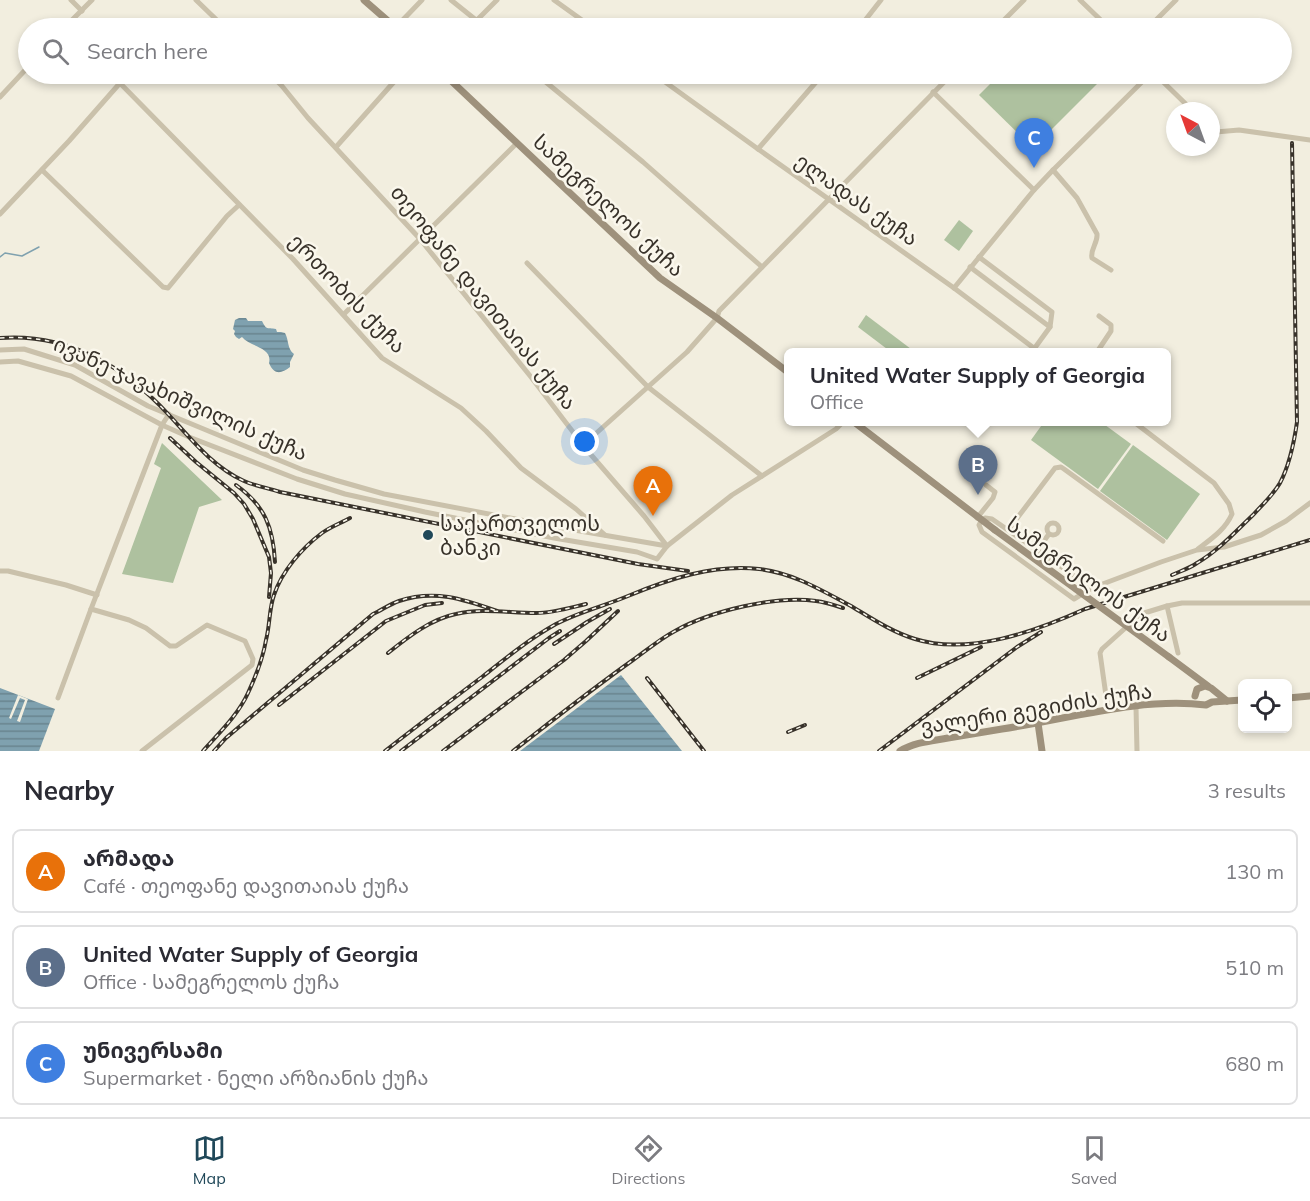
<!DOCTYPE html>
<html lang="en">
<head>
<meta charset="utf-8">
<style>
	:root { --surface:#fff; --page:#f7f7f7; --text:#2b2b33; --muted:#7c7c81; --line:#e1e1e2; --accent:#204859 }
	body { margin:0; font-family:Mulish,"Noto Sans Georgian",sans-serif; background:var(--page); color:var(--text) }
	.controls { position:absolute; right:18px; bottom:18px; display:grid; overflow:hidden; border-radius:9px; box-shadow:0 3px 9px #0003 }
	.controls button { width:54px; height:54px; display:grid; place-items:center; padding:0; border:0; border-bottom:2px solid var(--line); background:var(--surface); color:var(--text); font:30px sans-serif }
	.compass { position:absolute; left:1166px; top:102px; width:54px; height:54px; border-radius:50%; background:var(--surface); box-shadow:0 3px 9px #0003; rotate:319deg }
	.you { position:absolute; left:585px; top:442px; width:21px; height:21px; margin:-15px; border:4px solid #fff; border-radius:50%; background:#1a73e8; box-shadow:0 0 0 9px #1a73e833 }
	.badge { display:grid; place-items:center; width:39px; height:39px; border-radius:50%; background:var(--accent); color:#fff; font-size:20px; font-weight:700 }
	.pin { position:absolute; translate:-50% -50px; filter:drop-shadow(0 2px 3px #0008) }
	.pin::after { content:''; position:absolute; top:32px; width:21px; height:18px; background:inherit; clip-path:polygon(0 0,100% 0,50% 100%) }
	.popup { position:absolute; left:784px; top:348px; width:387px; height:78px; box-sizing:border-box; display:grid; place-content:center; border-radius:9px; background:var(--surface); filter:drop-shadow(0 2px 4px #0005); font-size:20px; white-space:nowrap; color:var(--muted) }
	.popup b { font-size:22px; color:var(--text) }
	.popup::after { content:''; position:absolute; left:50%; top:100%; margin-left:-12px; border:12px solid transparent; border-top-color:var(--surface) }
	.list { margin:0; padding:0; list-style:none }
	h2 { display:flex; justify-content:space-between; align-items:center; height:78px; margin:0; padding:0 24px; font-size:26px }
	h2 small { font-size:20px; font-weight:400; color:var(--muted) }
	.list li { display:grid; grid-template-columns:39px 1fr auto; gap:18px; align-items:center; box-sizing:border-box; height:84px; margin:0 12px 12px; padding:0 12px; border:2px solid var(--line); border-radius:9px }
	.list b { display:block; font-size:22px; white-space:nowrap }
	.list p { margin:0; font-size:20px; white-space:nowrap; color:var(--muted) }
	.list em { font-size:20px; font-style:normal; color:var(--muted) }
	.icon { flex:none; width:33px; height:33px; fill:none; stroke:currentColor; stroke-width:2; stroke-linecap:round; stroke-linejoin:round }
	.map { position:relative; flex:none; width:1310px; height:751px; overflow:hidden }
	.search { position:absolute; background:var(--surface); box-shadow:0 3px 9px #0003; left:18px; right:18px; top:18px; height:66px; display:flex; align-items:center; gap:15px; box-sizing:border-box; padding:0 21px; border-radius:33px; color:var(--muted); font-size:22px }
	.sheet { height:366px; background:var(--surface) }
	nav { display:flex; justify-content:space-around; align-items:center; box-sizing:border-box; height:84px; border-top:2px solid var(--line); background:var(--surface); font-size:16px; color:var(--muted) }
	nav a { display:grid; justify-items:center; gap:3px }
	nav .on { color:var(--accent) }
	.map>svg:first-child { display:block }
	.green { fill:#aec19f }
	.water { fill:url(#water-rules) }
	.pier { fill:#f2eedf }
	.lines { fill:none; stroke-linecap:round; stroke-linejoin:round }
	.stream { stroke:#7fa1af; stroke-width:1.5 }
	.street { stroke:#cac1ab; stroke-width:5 }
	.secondary { stroke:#9e917c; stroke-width:7 }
	.rail-casing { stroke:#38322a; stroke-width:4 }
	.rail { stroke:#faf7ec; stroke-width:1.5; stroke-dasharray:4.5; stroke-linecap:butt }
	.secondary-bridge { stroke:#9e917c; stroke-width:7 }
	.poi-dot { fill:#204859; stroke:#faf7ec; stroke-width:2 }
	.labels { text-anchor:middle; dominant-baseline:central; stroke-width:5; stroke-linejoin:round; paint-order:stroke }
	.street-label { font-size:21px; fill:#38322a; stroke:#faf7ec }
	.poi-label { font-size:21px; fill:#38322a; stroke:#faf7ec; text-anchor:start }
</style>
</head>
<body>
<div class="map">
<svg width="1310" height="751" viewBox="0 0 1310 751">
	<defs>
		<pattern id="water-rules" width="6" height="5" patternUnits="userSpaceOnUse" patternTransform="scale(1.5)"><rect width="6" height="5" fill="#7fa1af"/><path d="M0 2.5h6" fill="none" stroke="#69848f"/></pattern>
	</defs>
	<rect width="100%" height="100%" fill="#f2eedf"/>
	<g class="green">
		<polygon points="1000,74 1107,74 1033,148 979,95"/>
		<polygon points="959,220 973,231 959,251 944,240"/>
		<polygon points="866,315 915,352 891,352 858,327"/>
		<polygon points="1044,422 1101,422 1131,444 1098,489 1031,440"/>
		<polygon points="162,443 222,500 199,507 173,583 122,574 161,468 154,464"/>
		<polygon points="1133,445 1200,494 1167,540 1100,491"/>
	</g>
	<g class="water">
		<path d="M239,318H246L248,321H262C267,331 267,327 276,329L277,332H281L285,333C289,340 287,349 294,354L290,362V367C281,374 274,375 269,363C273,347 250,347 242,337L239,339L236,337L234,334L235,331L233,329L235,320Z"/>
		<polygon points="621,675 682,751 520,751"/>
		<polygon points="0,688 55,709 39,751 0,751"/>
	</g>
	<polygon class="pier" points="18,695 28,699 20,722 17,721 25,700 20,698 11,719 9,718"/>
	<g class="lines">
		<polyline class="stream" points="0,257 5,253 22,256 39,247"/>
		<g class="street">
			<polyline points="71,0 82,11"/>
			<polyline points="196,0 225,28"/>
			<polyline points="451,0 486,28"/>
			<polyline points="554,0 593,28"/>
			<polyline points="1080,0 1109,28"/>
			<polyline points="477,20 497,0"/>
			<polyline points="64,28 92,0"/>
			<polyline points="395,28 422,0"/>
			<polyline points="859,28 881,0"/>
			<polyline points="996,28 1024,0"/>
			<polyline points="1148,28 1176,0"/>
			<polyline points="111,74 293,259 382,358 461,408 486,431 521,468 576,509 605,535"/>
			<polyline points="270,74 282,86 308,118 420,239 531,377 586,449 644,516 667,546"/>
			<polyline points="536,74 643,162 762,267"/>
			<polyline points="654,74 758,149 954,288 1039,352"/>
			<polyline points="1155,74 1193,111"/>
			<polyline points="933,92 1034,190"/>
			<polyline points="0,97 28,67"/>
			<polyline points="1211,129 1216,132 1239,130 1310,140"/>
			<polyline points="336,147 401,74"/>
			<polyline points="758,149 823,74"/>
			<polyline points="42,170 163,287 168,288 227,216 239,205"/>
			<path d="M1053,170L1077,198L1097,234C1098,243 1090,249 1092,258L1111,270"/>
			<polyline points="0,214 69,141 120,83"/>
			<polyline points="979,257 1052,312 1050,327 1034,349"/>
			<polyline points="527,263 648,387 762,476"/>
			<polyline points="970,267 1050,327"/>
			<polyline points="954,288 1034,190 1053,170 1150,74"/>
			<polyline points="344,314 517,143"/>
			<polyline points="0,350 24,349 75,365 148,406 303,470 335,480 384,494 557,527 667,546"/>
			<polyline points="1097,352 1111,331 1111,325 1099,316"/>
			<polyline points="0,362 18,361 71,376 162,425 189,437 297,479 345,494 425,512 554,538 637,552 657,559 667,546 732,495 836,429 843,422"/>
			<path d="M1134,422L1214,483L1229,504L1232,514C1225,530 1211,539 1198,549"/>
			<polyline points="583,445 687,352 717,318 719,311 952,74"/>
			<polyline points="977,518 993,498 995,492 986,485"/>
			<circle cx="1053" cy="529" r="6"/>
			<polyline points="1009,529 1055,468 1061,467 1064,469 1163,541"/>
			<polyline points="1038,549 1049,534"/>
			<polyline points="0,571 8,571 66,585 97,595"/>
			<polyline points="1092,588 992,519 985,518 981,521 979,525 982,532 1074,599 1092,588 1161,562 1197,550 1224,547 1261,535 1286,521 1310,503"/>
			<polyline points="1167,606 1178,653"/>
			<polyline points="91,609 129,620 146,628 170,646 176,646 207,625 245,641 253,659 252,665 142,751"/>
			<polyline points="58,698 91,609 162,425 169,414"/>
			<polyline points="1136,707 1137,751"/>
			<polyline points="1108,710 1100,653 1102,649 1141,614 1167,606 1182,603 1310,603"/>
		</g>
		<g class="secondary">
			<polyline points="364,0 396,28"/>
			<polyline points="444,74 660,278 717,318 789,373"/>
			<polyline points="854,422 995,530"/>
			<polyline points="1169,657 1208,686"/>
			<polyline points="1195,696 1197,689 1205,686 1211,688 1227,701"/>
			<polyline points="1288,698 1310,696"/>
			<polyline points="1038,723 1042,751"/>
			<path d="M900,751C915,742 932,741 948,738C966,735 984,732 1002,729C1068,719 1140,697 1206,705L1212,702L1242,700"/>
		</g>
		<g class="rail-casing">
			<g id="rail">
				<path d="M0,338C68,333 124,366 169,415C191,439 213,467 244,481C255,486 268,488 280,492L638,564L688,571"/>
				<polyline points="170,438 196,462 234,493 244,504 253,519 269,557 271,573 269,597"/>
				<path d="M236,485C265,506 273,527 275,562"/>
				<path d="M1172,575C1181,571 1190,568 1197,563C1219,550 1235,532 1253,515C1262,505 1273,495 1280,483C1290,464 1294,443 1297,422L1292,143"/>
				<polyline points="554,644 587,622 610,609"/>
				<path d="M388,653C408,637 431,619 456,614C482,608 509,613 536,613C553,613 569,608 586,604"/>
				<polyline points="647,678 704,751"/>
				<polyline points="917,678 981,647"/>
				<polyline points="279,705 386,621 425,605 442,603"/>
				<polyline points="788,732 805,725"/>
				<path d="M203,751C219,733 238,715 248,693C256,676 263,658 266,640C270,625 269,609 274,595C282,571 302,548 322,533C330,527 341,523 350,518"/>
				<path d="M214,751L226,738L373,614C382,610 390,604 399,601C434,589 463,599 497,611"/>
				<path d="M385,751C417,726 450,701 482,677C506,658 529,639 556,624C579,612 604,606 628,596C669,579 713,564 759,569C793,573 821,590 851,606C871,618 892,632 915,639C969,656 1036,631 1085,609L1310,540"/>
				<polyline points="401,751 549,638 560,631"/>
				<polyline points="443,751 564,660 586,641 618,611"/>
				<path d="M513,751C553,720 592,689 633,660C647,650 660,639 675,631C710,611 777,595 816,601C825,602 834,605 843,608"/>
				<polyline points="879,751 1017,647 1041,632"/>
			</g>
		</g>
		<use href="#rail" class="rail"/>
		<polyline class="secondary-bridge" points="995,530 1169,657"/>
	</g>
	<circle class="poi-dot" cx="428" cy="535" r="6"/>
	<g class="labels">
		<g class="street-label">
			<text transform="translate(857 199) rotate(35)">ელადას ქუჩა</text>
			<text transform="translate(609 205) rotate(43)">სამეგრელოს ქუჩა</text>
			<text transform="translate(348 293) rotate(46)">ერთობის ქუჩა</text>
			<text transform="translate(484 297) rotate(51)">თეოფანე დავითაიას ქუჩა</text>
			<text transform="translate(181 398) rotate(24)">ივანე ჯავახიშვილის ქუჩა</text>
			<text transform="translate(1089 579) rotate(36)">სამეგრელოს ქუჩა</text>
			<text transform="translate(1036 708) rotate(-9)">ვალერი გეგიძის ქუჩა</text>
		</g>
		<g class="poi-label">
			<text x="440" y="523">საქართველოს<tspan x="440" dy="24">ბანკი</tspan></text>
		</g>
	</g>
</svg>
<div class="controls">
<button><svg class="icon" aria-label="locate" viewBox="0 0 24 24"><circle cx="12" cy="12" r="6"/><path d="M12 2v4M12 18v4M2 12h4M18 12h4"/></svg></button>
</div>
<svg class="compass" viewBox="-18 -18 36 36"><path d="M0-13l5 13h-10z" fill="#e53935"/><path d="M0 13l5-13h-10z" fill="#7c7c81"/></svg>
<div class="you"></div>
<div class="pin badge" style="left:653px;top:516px;background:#e8710a">A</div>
<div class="pin badge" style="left:978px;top:495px;background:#5c6f8a">B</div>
<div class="popup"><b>United Water Supply of Georgia</b>Office</div>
<div class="pin badge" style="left:1034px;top:168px;background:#3f7fe0">C</div>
<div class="search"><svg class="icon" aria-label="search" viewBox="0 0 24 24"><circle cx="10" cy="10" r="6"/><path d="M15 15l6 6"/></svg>Search here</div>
</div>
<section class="sheet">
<h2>Nearby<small>3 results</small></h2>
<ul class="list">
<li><span class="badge" style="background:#e8710a">A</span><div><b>არმადა</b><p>Café · თეოფანე დავითაიას ქუჩა</p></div><em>130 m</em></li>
<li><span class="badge" style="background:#5c6f8a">B</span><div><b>United Water Supply of Georgia</b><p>Office · სამეგრელოს ქუჩა</p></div><em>510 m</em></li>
<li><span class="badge" style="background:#3f7fe0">C</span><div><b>უნივერსამი</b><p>Supermarket · ნელი არზიანის ქუჩა</p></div><em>680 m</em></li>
</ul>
</section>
<nav>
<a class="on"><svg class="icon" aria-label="map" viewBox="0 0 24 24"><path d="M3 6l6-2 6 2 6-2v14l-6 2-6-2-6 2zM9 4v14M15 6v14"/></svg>Map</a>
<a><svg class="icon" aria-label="directions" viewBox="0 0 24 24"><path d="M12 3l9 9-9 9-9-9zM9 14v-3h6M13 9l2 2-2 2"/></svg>Directions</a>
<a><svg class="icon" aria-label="saved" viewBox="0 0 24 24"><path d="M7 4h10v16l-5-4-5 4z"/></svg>Saved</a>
</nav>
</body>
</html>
